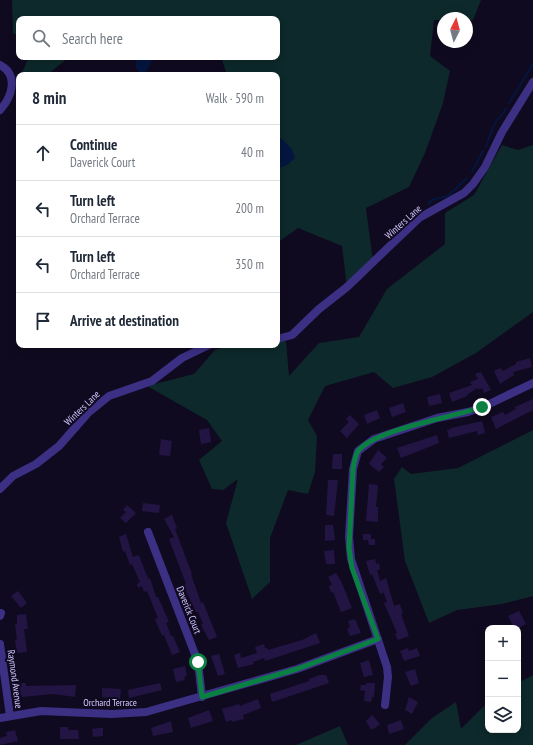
<!DOCTYPE html>
<html lang="en">
<head>
<meta charset="utf-8">
<style>
	:root { --surface:#fff; --page:#f2f2f3; --text:#1f2937; --muted:#747a83; --line:#e0e1e3 }
	body { margin:0; font-family:"PT Sans Narrow",sans-serif; background:var(--page); color:var(--text) }
	.controls { position:absolute; right:12px; bottom:12px; display:grid; overflow:hidden; border-radius:8px; box-shadow:0 2px 10px #0003 }
	.controls button { width:36px; height:36px; display:grid; place-items:center; padding:0; border:0; border-bottom:1px solid var(--line); background:var(--surface); color:var(--text); font:20px sans-serif }
	.compass { position:absolute; left:437px; top:12px; width:36px; height:36px; border-radius:50%; background:var(--surface); box-shadow:0 2px 10px #0003; rotate:6deg }
	.stop { position:absolute; width:12px; height:12px; margin:-9px; border:3px solid #0b8043; border-radius:50%; background:#fff }
	.stop.end { background:#0b8043; border-color:#fff; box-shadow:0 1px 4px #0008 }
	.list { margin:0; padding:0; list-style:none }
	h2 { display:flex; justify-content:space-between; align-items:center; height:52px; margin:0; padding:0 16px; font-size:17px }
	h2 small { font-size:13px; font-weight:400; color:var(--muted) }
	.list li { display:grid; grid-template-columns:26px 1fr auto; gap:12px; align-items:center; box-sizing:border-box; height:56px; padding:0 16px; border-top:1px solid var(--line) }
	.list b { display:block; font-size:15px; white-space:nowrap }
	.list p { margin:0; font-size:13px; white-space:nowrap; color:var(--muted) }
	.list em { font-size:13px; font-style:normal; color:var(--muted) }
	.icon { flex:none; width:22px; height:22px; fill:none; stroke:currentColor; stroke-width:2; stroke-linecap:round; stroke-linejoin:round }
	.map { position:relative; flex:none; width:533px; height:745px; overflow:hidden }
	.search { position:absolute; background:var(--surface); box-shadow:0 2px 10px #0003; left:16px; top:16px; width:264px; height:44px; display:flex; align-items:center; gap:10px; box-sizing:border-box; padding:0 14px; border-radius:8px; color:var(--muted); font-size:15px }
	.panel { position:absolute; background:var(--surface); box-shadow:0 2px 10px #0003; left:16px; top:72px; width:264px; height:276px; border-radius:8px }
	.map>svg:first-child { display:block }
	.green { fill:#0d292b }
	.water { fill:#041540 }
	.lines { fill:none; stroke-linecap:round; stroke-linejoin:round }
	.stream { stroke:#041540; stroke-width:2 }
	.building { fill:#221543 }
	.minor { stroke:#3b3084; stroke-width:8 }
	.route { stroke:#0b8043; stroke-width:5 }
	.labels { text-anchor:middle; dominant-baseline:central; stroke-width:4; stroke-linejoin:round; paint-order:stroke }
	.street-label { font-size:10px; fill:#d4caff; stroke:#100a20 }
</style>
</head>
<body>
<div class="map">
<svg width="533" height="745" viewBox="0 0 533 745">
	<rect width="100%" height="100%" fill="#100a20"/>
	<g class="green">
		<polygon points="12,0 481,0 473,20 467,20 467,18 443,18 443,20 434,20 430,56 450,71 443,103 425,153 409,187 366,208 373,262 347,287 342,246 298,228 277,243 277,75 227,75 221,57 277,57 277,19 19,19 19,36 13,33"/>
		<polygon points="29,57 69,57 47,75 21,75"/>
		<polygon points="502,145 518,150 533,145 533,312 476,353 432,377 393,388 374,372 325,386 308,420 317,436 315,472 308,494 288,490 270,538 270,582 252,599 226,523 238,479 223,490 212,489 199,460 222,441 207,420 147,386 194,374 215,350 230,345 277,345 277,341 286,341 289,376 319,343 359,337 387,289 445,244 445,213 474,195"/>
		<polygon points="533,430 533,596 502,604 457,610 429,623 405,561 394,479 402,467 411,474 458,468"/>
		<polygon points="533,675 533,745 405,745 432,718 456,702 461,729 488,702 488,730 518,730 518,683"/>
		<polygon points="340,726 348,745 296,745"/>
	</g>
	<g class="water">
		<polygon points="136,57 157,57 152,60 147,71 140,73 136,68"/>
		<polygon points="281,138 292,149 295,158 287,165 277,169 277,139"/>
	</g>
	<g class="lines">
		<g class="stream">
			<polyline points="509,103 533,64"/>
			<path d="M486,147C489,138 492,128 497,120C501,115 504,114 506,108"/>
			<polyline points="472,172 483,151"/>
			<polyline points="428,204 432,200 448,196 467,178"/>
		</g>
	</g>
	<g class="building">
		<polygon points="530,358 532,367 513,372 514,375 500,384 494,371 501,368 503,371 516,364 516,362"/>
		<polygon points="481,372 491,390 484,393 482,388 478,390 477,388 467,395 467,396 452,402 449,393 472,385 470,382 478,379 475,374"/>
		<polygon points="440,394 442,403 429,406 427,397"/>
		<polygon points="533,399 533,410 496,429 491,417 503,412 505,415 516,409 515,407"/>
		<polygon points="403,403 406,412 392,417 389,408"/>
		<polygon points="377,410 380,418 367,424 364,415"/>
		<polygon points="350,415 359,424 347,438 340,431 349,422 346,419"/>
		<polygon points="482,421 485,433 478,435 477,431 449,438 447,430 451,429 451,428"/>
		<polygon points="209,428 211,442 201,444 199,430"/>
		<polygon points="437,435 439,443 401,458 397,448"/>
		<polygon points="161,439 172,441 170,456 159,455"/>
		<polygon points="378,450 387,458 381,464 384,467 379,472 369,464"/>
		<polygon points="333,454 342,454 342,469 332,469"/>
		<polygon points="328,480 338,480 334,516 326,515"/>
		<polygon points="369,484 378,485 376,507 378,507 378,522 366,521"/>
		<polygon points="143,503 160,505 159,513 142,511"/>
		<polygon points="127,505 136,513 126,523 120,518 126,512 123,510"/>
		<polygon points="172,515 177,528 175,529 192,574 191,574 201,603 203,602 217,637 209,640 201,625 203,624 198,612 196,612 187,593 184,585 186,584 169,539 174,537 164,519"/>
		<polygon points="325,525 333,525 335,540 325,541"/>
		<polygon points="126,534 133,557 139,555 146,574 149,579 150,578 156,597 158,597 169,622 166,623 171,636 173,636 180,652 172,655 164,635 162,636 155,619 158,618 147,591 144,592 142,586 138,588 137,584 140,582 132,564 130,565 125,551 123,552 119,537"/>
		<polygon points="363,534 371,534 371,539 375,539 375,545 369,545 368,540 363,540"/>
		<polygon points="334,550 335,564 326,564 324,551"/>
		<polygon points="375,559 376,564 379,563 380,569 377,570 380,581 386,578 394,606 400,604 403,614 401,614 409,636 398,640 395,634 397,633 384,603 387,602 382,589 383,593 380,594 372,574 370,575 366,561"/>
		<polygon points="336,573 341,581 352,608 341,612 333,592 331,593 329,586 332,585 328,577"/>
		<polygon points="18,591 27,603 21,608 11,596"/>
		<polygon points="519,611 526,624 519,628 514,628 508,616"/>
		<polygon points="26,614 28,629 24,629 27,652 17,653 15,640 17,639 15,624 17,624 17,615"/>
		<polygon points="355,619 361,633 350,636 347,629 350,627 348,621"/>
		<polygon points="316,633 320,643 265,661 264,658 253,662 254,664 238,668 234,655 240,653 241,658 257,653 255,647 264,644 265,648 267,648 268,650 302,640"/>
		<polygon points="408,648 409,651 417,648 420,656 404,661 400,651"/>
		<polygon points="219,654 225,674 218,676 211,656"/>
		<polygon points="369,660 373,675 364,677 360,663"/>
		<polygon points="185,666 187,676 184,677 185,680 176,682 173,669"/>
		<polygon points="415,669 419,683 411,686 405,672"/>
		<polygon points="320,675 326,675 329,683 272,702 270,694 309,681 309,679"/>
		<polygon points="19,683 26,683 26,686 76,685 75,697 53,694 22,697 22,695 17,696 16,688 20,688"/>
		<polygon points="160,683 162,690 129,698 128,690"/>
		<polygon points="366,683 375,683 374,697 372,697 371,702 364,701 365,691 360,690 361,685 366,685"/>
		<polygon points="102,688 121,689 120,699 102,697"/>
		<polygon points="409,697 418,702 412,714 405,710"/>
		<polygon points="258,699 261,708 243,715 244,719 232,722 232,720 226,722 222,709 239,704 240,706"/>
		<polygon points="209,710 213,721 191,728 188,718"/>
		<polygon points="372,715 380,724 374,729 373,728 371,730 366,721"/>
		<polygon points="401,720 404,729 389,734 387,725"/>
		<polygon points="171,721 173,732 153,736 151,728"/>
		<polygon points="60,727 68,727 68,730 78,730 79,739 60,739"/>
		<polygon points="99,728 103,728 103,736 93,737 92,729"/>
		<polygon points="15,730 18,741 0,745 0,738 7,736 6,732"/>
	</g>
	<g class="lines">
		<g class="minor">
			<path d="M0,65C19,75 12,97 0,110"/>
			<polyline points="277,339 292,335 319,309 347,287 419,218 464,193 473,184 485,167 502,132 533,82"/>
			<polyline points="0,489 13,476 36,464 59,446 88,413 109,396 152,381 182,358 209,345"/>
			<polyline points="148,532 198,662 202,697"/>
			<polyline points="0,616 1,613"/>
			<polyline points="0,644 10,716"/>
			<polyline points="385,705 388,677 387,667 351,559 349,537 353,469 358,451 374,439 437,418 468,412 483,407 533,383"/>
			<polyline points="0,718 41,711 112,714 146,712 297,669 378,639"/>
		</g>
	</g>
	<g class="lines">
		<path class="route" d="M198,662L202,697L297,669L378,639L352,568L349,548L353,469C354,463 355,456 358,451C375,429 455,417 482,407"/>
	</g>
	<g class="labels">
		<g class="street-label">
			<text transform="translate(403 222) rotate(-42)">Winters Lane</text>
			<text transform="translate(82 408) rotate(-44)">Winters Lane</text>
			<text transform="translate(189 610) rotate(68)">Daverick Court</text>
			<text transform="translate(15 679) rotate(82)">Raymond Avenue</text>
			<text x="110" y="702">Orchard Terrace</text>
		</g>
	</g>
</svg>
<div class="controls">
<button>+</button>
<button>−</button>
<button><svg class="icon" aria-label="layers" viewBox="0 0 24 24"><path d="M12 4l9 5-9 5-9-5zM3 14l9 5 9-5"/></svg></button>
</div>
<svg class="compass" viewBox="-18 -18 36 36"><path d="M0-13l5 13h-10z" fill="#e53935"/><path d="M0 13l5-13h-10z" fill="#747a83"/></svg>
<div class="stop" style="left:198px;top:662px"></div>
<div class="stop end" style="left:482px;top:407px"></div>
<div class="search"><svg class="icon" aria-label="search" viewBox="0 0 24 24"><circle cx="10" cy="10" r="6"/><path d="M15 15l6 6"/></svg>Search here</div>
<section class="panel">
<h2>8 min<small>Walk · 590 m</small></h2>
<ul class="list">
<li><svg class="icon" aria-label="ahead" viewBox="0 0 24 24"><path d="M12 20V5M6 11l6-6 6 6"/></svg><div><b>Continue</b><p>Daverick Court</p></div><em>40 m</em></li>
<li><svg class="icon" aria-label="left" viewBox="0 0 24 24"><path d="M17 20v-9H6M10 6l-5 5 5 5"/></svg><div><b>Turn left</b><p>Orchard Terrace</p></div><em>200 m</em></li>
<li><svg class="icon" aria-label="left" viewBox="0 0 24 24"><path d="M17 20v-9H6M10 6l-5 5 5 5"/></svg><div><b>Turn left</b><p>Orchard Terrace</p></div><em>350 m</em></li>
<li><svg class="icon" aria-label="arrive" viewBox="0 0 24 24"><path d="M6 21V4h12l-3 4 3 4H6"/></svg><div><b>Arrive at destination</b></div></li>
</ul>
</section>
</div>
</body>
</html>
